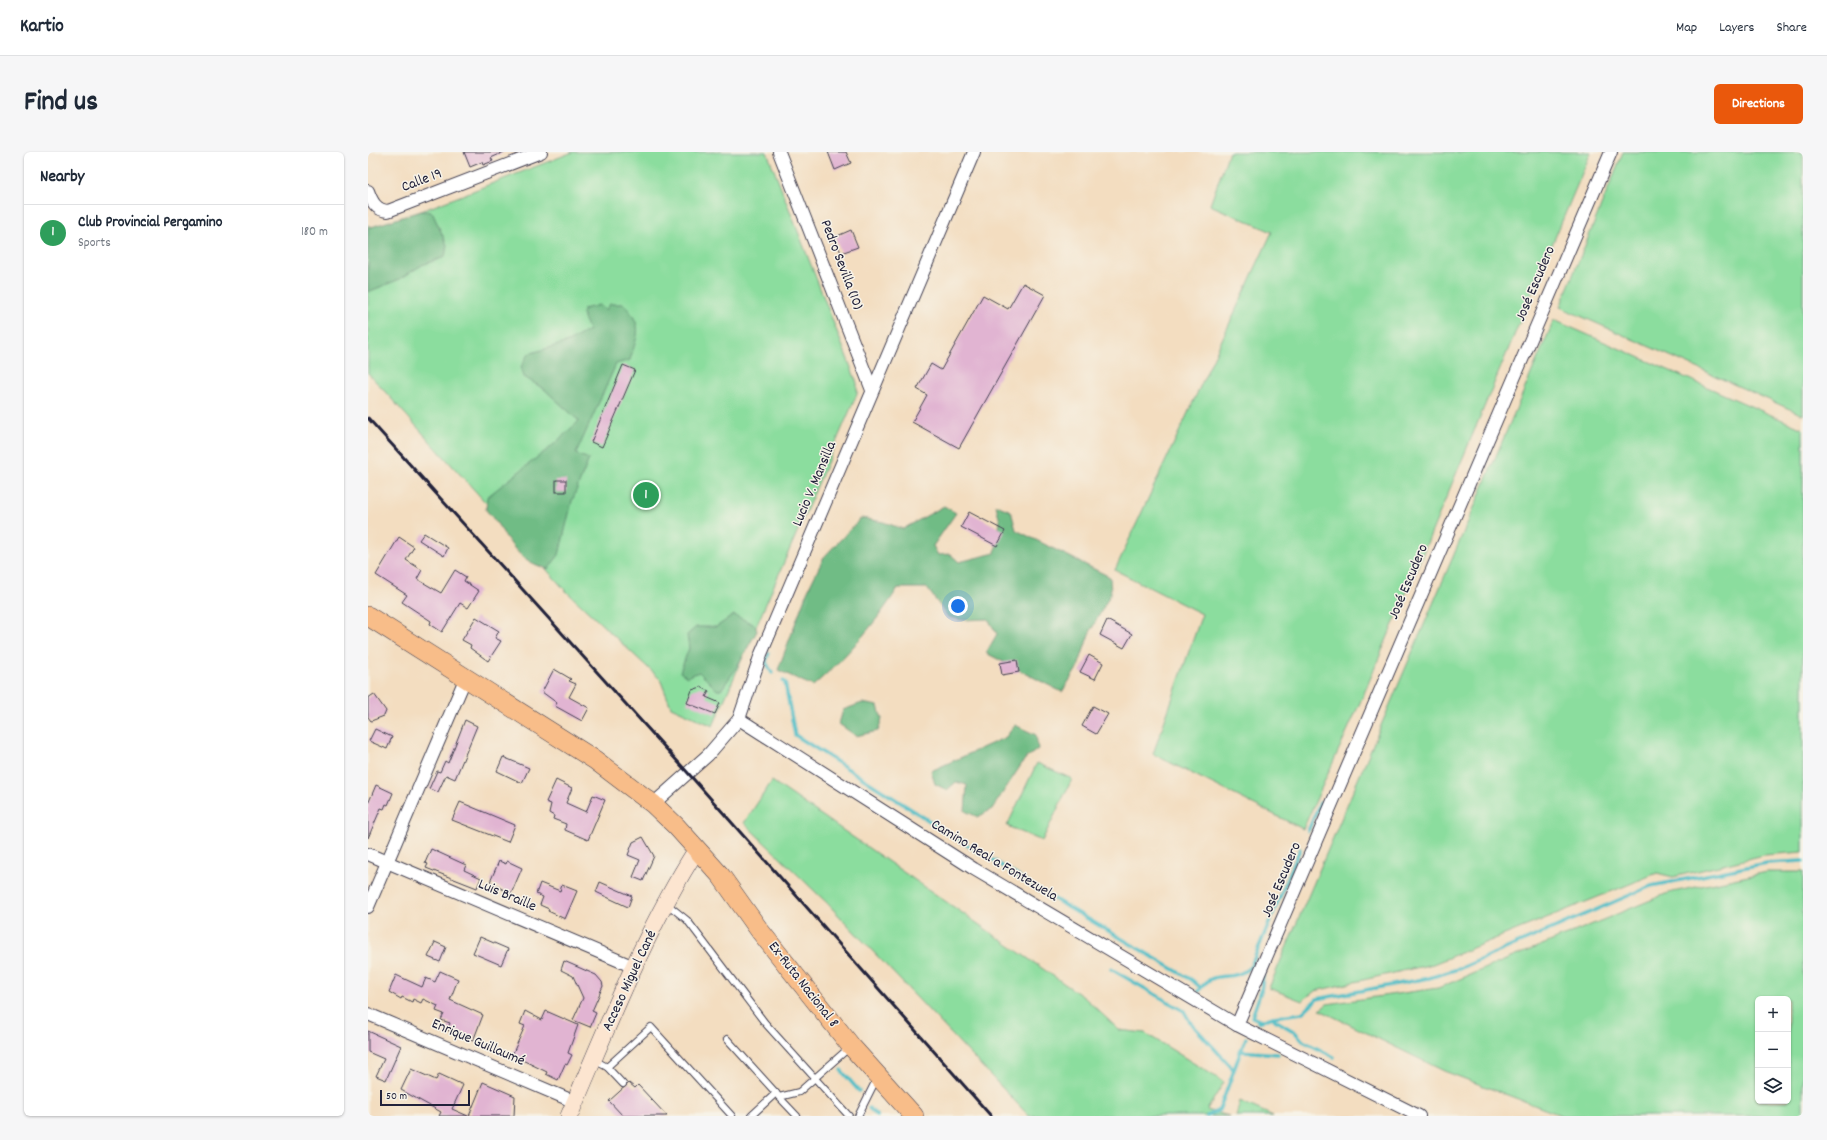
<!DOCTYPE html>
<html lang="en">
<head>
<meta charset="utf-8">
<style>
	:root { --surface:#fff; --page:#f6f6f7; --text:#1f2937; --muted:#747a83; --line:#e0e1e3; --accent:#ea580c }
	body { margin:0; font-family:Dekko,sans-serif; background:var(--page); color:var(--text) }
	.controls { position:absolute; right:12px; bottom:12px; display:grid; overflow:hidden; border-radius:6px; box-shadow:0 1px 3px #0004 }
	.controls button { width:36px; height:36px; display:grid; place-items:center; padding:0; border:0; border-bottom:1px solid var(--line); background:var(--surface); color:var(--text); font:20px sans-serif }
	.scale { position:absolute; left:12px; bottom:10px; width:90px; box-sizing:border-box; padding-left:4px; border:2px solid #22223b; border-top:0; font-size:11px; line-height:14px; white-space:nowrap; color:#22223b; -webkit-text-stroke:3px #f7f3e8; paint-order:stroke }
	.you { position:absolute; left:590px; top:454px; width:14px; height:14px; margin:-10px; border:3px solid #fff; border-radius:50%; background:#1a73e8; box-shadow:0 0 0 6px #1a73e833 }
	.badge { display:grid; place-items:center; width:26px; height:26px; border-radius:50%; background:var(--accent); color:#fff; font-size:13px; font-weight:700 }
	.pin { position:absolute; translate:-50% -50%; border:2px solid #fff; box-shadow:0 1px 4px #0006 }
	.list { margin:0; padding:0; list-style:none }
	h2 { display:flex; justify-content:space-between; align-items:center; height:52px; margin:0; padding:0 16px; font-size:17px }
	h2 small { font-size:13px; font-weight:400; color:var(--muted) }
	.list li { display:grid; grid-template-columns:26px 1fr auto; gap:12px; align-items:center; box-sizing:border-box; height:56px; padding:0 16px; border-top:1px solid var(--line) }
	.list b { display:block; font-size:15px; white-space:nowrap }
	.list p { margin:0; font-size:13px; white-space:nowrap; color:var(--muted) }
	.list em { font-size:13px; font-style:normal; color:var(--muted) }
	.icon { flex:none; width:22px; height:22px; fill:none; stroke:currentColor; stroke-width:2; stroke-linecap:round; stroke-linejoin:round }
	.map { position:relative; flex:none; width:1435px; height:964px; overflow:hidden; border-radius:6px }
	header { display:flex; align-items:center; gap:24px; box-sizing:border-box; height:56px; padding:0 20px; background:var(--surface); border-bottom:1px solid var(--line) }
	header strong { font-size:19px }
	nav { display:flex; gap:22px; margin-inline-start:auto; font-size:14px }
	.intro { display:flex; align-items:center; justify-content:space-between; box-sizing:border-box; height:96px; padding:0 24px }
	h1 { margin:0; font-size:28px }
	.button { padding:10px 18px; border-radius:6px; background:var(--accent); color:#fff; font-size:14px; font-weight:700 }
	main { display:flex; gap:24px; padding:0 24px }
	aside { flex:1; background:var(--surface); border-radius:6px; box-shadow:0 1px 3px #0004 }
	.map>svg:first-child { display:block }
	.green { fill:#8bdd9e; stroke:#56806c; fill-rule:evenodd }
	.forest { fill:#70bc85; stroke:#496f60 }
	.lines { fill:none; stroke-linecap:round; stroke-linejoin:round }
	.stream { stroke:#4fbdc6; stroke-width:3.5 }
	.building { fill:#e1b4d2 }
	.lane-casing { stroke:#413e4f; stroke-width:8 }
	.street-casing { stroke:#413e4f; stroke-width:14 }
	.secondary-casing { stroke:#413e4f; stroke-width:18 }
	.primary-casing { stroke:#413e4f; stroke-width:20 }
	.lane { stroke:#fff; stroke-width:6 }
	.street { stroke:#fff; stroke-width:12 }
	.secondary { stroke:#fce5d0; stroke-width:17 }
	.primary { stroke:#f8bd89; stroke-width:19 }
	.rail { stroke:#22223b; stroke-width:3 }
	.labels { text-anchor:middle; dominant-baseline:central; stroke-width:3; stroke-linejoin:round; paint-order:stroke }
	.street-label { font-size:15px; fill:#22223b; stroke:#f7f3e8 }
</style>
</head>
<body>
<header>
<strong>Kartio</strong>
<nav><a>Map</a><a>Layers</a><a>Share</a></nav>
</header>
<div class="intro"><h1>Find us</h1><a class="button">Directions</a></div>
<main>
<aside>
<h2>Nearby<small></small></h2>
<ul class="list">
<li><span class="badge" style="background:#2e9e5b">1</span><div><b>Club Provincial Pergamino</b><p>Sports</p></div><em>180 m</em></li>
</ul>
</aside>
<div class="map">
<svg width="1435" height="964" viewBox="0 0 1435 964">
	<rect width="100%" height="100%" fill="#f7f3e8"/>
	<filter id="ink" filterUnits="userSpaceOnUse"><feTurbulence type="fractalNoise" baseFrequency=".025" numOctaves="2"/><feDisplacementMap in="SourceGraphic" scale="8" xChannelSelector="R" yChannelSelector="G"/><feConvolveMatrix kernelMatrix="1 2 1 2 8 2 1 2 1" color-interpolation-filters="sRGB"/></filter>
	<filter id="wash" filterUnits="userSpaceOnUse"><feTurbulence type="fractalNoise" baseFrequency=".012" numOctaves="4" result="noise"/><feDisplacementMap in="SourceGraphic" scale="16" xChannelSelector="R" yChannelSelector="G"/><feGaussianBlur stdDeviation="0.9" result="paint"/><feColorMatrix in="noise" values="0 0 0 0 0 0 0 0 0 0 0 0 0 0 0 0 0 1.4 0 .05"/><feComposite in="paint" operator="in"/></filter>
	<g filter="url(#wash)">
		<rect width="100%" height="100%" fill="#f3ddc0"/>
		<g class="green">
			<polygon points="205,0 399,0 489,231 489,242 345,574 303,555 292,527 198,439 0,221 0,73 7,77"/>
			<polygon points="861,0 1223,0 995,544 935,677 785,602 834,462 747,418 904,80 842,53"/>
			<polygon points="1255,0 1435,0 1435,263 1192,155"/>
			<polygon points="1186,168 1435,277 1435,700 1396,703 1305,725 1289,721 1065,812 947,839 934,849 901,836"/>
			<polygon points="669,611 704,627 674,689 639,674"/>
			<polygon points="404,629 717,846 751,878 777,881 856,930 839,958 861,964 661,964 459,751 376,671"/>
			<path d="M1399,720H1435V964H1195L1076,919L952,858L959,852L1070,836L1300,741ZM1390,847H1420V949H1390Z"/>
			<polygon points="872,949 905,964 868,964"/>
		</g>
		<g class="forest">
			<polygon points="53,59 64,60 79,93 77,105 54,113 32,127 0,140 0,76"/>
			<path d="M242,152H256C276,176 270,180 262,208L248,212L208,302L221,307L204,349L191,403L180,417C142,406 142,384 118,358L119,345L185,293L211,269L176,237L156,225L153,215L160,202L200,190L221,178L214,161L216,157L231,153L238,158Z"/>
			<path d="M628,353L643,359L648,378L742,425L743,441L721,482L710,515L694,540L618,501L629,482L620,467L595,468L580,465L559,436H530C507,473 478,505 445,534L410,518L439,440L456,405L493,366L515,370L535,377L576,354L588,361L565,394L570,403L582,402L591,410L627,401L632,370Z"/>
			<polygon points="366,463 387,473 389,479 367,518 353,538 349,538 331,520 319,525 312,520 321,496 319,483 328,475 348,475"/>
			<polygon points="494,551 510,554 514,567 510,579 488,584 471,572 475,558"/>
			<polygon points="647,573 668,583 670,597 657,607 624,657 610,665 597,659 599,633 588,630 579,638 567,632 563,619 638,585"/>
		</g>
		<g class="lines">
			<g class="stream">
				<polyline points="401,501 398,510 404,521"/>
				<polyline points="415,529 417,531 427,583 610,700"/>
				<polyline points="940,679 952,651"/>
				<polyline points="625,708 669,737 824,828 833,836 830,839"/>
				<polyline points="743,817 816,859 822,870 865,917"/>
				<path d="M833,836C848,815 864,833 883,814L932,697"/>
				<polyline points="905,865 907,868 927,880 935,889 966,905"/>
				<polyline points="891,868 884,865 893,839 895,824"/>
				<polyline points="890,870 905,865 934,861 949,847 1061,826 1093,816 1283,734 1399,711 1435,709"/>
				<polyline points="872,899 910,902"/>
				<polyline points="473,918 491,939"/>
				<polyline points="501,956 509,964"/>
				<path d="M839,964L851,958C861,934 868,910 878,886"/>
			</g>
		</g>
		<g id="blocks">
			<g class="building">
				<polygon points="96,0 136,0 123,6 125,9 115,13 114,10 102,15"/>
				<polygon points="460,0 478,0 483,11 467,18"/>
				<polygon points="483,78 490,95 473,101 467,85"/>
				<polygon points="655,131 677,143 591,296 544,270 559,243 549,237 563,212 573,218 615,143 640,157"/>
				<polygon points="255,213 267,218 234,295 223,290"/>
				<rect x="188" y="328" width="10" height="12"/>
				<polygon points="601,360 637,379 629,394 593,375"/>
				<polygon points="56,381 80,396 76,404 51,388"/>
				<polygon points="31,385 46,395 38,408 54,418 49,427 73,441 87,418 98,425 96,429 111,439 100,456 92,451 74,480 62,472 63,469 34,450 39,443 8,423"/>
				<polygon points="108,465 131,479 127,486 133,489 120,509 102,496 103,493 94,488"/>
				<polygon points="739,468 764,482 756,496 732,483"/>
				<polygon points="721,503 735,511 727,527 712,520"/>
				<polygon points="649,508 651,520 634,523 632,511"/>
				<polygon points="186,517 203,527 201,529 208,532 201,545 221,556 214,569 187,554 189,551 174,540"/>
				<polygon points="333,535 341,539 338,545 352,551 347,562 319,551 324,538"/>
				<polygon points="6,542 18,559 16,564 3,569 0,565 0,546"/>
				<polygon points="725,554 740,562 728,582 714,574"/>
				<polygon points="97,568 109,574 87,627 78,623 70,640 61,637 69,619 72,620 77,609 80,611"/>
				<polygon points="7,577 24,585 19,597 1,589"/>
				<polygon points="135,605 161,616 154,631 129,619"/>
				<polygon points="188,628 204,636 198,651 218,660 225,643 237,648 220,688 197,678 198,672 185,667 186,664 181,661 183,652 178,650"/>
				<polygon points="8,633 25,641 20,653 18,652 16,657 13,656 0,686 0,652"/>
				<polygon points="92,650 147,673 140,690 84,668"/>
				<polygon points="275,685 286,704 275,729 265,725 272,708 260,703 265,690"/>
				<polygon points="63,697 98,713 96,718 113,726 109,736 58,716 60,712 57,711"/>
				<polygon points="131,709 138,712 139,709 154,716 143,742 122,730"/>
				<polygon points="232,730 264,744 260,755 228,740"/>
				<polygon points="172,731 192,739 194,733 209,739 197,767 180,759 181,757 172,753 175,745 168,742"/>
				<polygon points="112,785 140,797 133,813 105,801"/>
				<polygon points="67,790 78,795 72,810 60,805"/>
				<polygon points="196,809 228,823 234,830 235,834 224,859 228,861 222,875 205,868 215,846 205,824 193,818"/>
				<polygon points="72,819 90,827 82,848 115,863 105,889 79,878 82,871 73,868 76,862 68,859 70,854 55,847 53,851 45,847 44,850 34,845 33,847 21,840 28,823 54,835 58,826 67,830"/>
				<polygon points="157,859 174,868 178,859 210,873 200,901 204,903 199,913 197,912 190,928 178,922 179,920 144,903 157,874 152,872"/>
				<polygon points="0,879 33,894 18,928 8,924 16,907 0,900"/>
				<polygon points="43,917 68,928 71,922 95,933 84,957 100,964 71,964 73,960 33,938"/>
				<polygon points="115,930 147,944 146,964 101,964"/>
				<polygon points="261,931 267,936 270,933 299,964 255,964 241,949"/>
			</g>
		</g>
	</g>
	<g filter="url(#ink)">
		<use href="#blocks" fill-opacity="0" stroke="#413e4f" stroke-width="1"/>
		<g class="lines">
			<g class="lane-casing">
				<g id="lane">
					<polyline points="299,752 319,768 397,871 481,964"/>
					<polyline points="359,887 408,941"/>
					<polyline points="226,908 239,915 255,932"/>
					<polyline points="239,915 283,875 364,964"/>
					<polyline points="411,945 429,964"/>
					<polyline points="383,964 408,941 411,945 431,940 482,895"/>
					<polyline points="490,964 509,926"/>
				</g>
			</g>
			<g class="street-casing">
				<g id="street">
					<polyline points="411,0 504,238"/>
					<path d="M0,39C4,50 8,58 20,59L173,0"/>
					<polyline points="371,567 606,717 869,873 1051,964"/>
					<polyline points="285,652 340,603 371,567 393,502 606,0"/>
					<polyline points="0,702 266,815"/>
					<polyline points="0,755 98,525"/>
					<polyline points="0,862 207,950"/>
					<polyline points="869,873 1243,0"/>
				</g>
			</g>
			<g class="secondary-casing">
				<path id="secondary" d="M201,964C240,874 276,780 329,697"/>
			</g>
			<g class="primary-casing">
				<polyline id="primary" points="0,464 227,608 285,652 308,674 353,724 392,779 483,894 546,964"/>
			</g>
			<use href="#lane" class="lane"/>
			<use href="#street" class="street"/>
			<use href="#secondary" class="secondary"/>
			<use href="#primary" class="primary"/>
			<polyline class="rail" points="0,266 320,621 623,964"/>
		</g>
	</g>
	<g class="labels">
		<g class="street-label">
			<text transform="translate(54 29) rotate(-21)">Calle 19</text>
			<text transform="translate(473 113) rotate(69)">Pedro Sevilla (10)</text>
			<text transform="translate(1168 132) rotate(-67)">José Escudero</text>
			<text transform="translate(447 332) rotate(-67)">Lucio V. Mansilla</text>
			<text transform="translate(1041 430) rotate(-67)">José Escudero</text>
			<text transform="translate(626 709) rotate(31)">Camino Real a Fontezuela</text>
			<text transform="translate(914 728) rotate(-67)">José Escudero</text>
			<text transform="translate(139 744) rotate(23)">Luis Braille</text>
			<text transform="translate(262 829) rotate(-65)">Acceso Miguel Cané</text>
			<text transform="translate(435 833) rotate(52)">Ex-Ruta Nacional 8</text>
			<text transform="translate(110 891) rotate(23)">Enrique Guillaumé</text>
		</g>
	</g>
</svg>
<div class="controls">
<button>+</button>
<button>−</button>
<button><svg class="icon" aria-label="layers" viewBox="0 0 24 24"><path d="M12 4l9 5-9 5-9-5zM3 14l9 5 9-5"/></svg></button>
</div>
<div class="scale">50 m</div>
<div class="you"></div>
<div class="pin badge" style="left:278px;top:343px;background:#2e9e5b">1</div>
</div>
</main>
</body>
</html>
